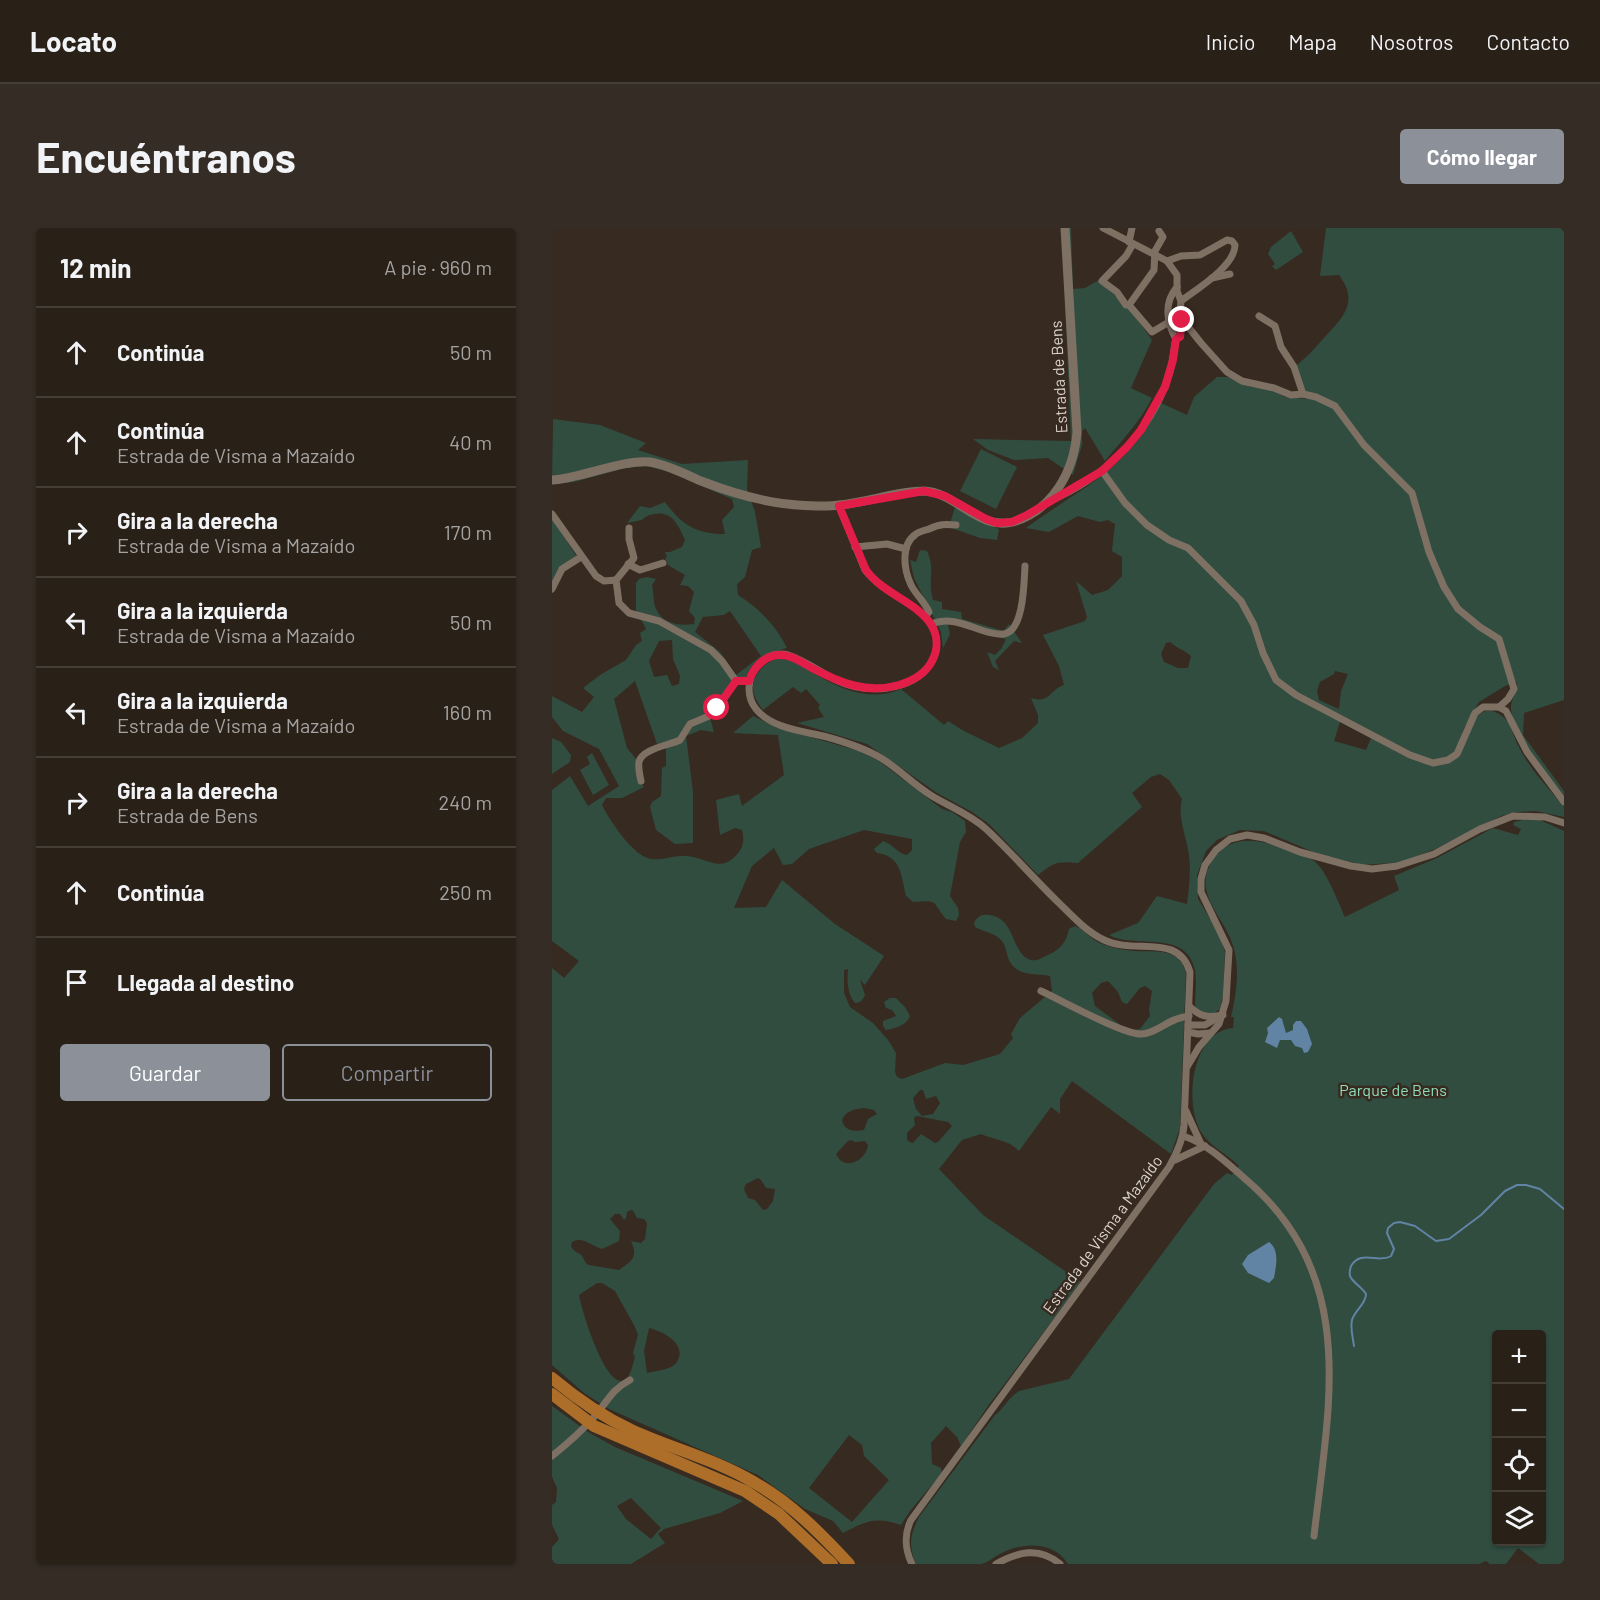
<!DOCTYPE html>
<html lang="es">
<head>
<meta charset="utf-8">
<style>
	:root { --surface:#292018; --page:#352d25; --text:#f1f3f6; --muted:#a5a3a2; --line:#453e37; --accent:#8c9099 }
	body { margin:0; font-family:Barlow,sans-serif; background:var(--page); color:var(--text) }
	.controls { position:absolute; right:18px; bottom:18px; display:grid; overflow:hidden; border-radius:6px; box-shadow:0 2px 4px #0004 }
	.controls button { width:54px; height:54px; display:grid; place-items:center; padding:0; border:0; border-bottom:2px solid var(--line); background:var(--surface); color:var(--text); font:30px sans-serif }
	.stop { position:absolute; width:18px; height:18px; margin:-14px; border:4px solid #e11d48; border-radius:50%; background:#fff }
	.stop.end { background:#e11d48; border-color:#fff; box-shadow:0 2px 6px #0008 }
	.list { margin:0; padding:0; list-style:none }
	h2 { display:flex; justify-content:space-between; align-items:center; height:78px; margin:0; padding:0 24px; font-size:26px }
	h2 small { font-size:20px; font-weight:400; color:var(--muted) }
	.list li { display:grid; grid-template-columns:39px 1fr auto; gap:18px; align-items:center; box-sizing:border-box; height:90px; padding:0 24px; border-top:2px solid var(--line) }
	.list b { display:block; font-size:22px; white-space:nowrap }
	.list p { margin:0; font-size:20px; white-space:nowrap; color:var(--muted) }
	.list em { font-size:20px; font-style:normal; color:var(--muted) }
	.actions { display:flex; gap:12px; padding:18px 24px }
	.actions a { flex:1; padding:14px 0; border:2px solid var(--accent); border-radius:6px; text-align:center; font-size:21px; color:var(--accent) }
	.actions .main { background:var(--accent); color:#fff }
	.icon { flex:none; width:33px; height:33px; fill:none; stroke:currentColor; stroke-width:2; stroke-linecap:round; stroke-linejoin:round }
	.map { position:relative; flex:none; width:1012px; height:1336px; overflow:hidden; border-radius:6px }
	header { display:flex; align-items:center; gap:36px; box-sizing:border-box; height:84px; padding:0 30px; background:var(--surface); border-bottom:2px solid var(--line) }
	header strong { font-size:28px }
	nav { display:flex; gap:33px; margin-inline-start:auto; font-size:21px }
	.intro { display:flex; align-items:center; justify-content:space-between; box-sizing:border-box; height:144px; padding:0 36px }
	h1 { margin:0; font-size:42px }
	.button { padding:15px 27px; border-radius:6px; background:var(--accent); color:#fff; font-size:21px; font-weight:700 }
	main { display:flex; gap:36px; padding:0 36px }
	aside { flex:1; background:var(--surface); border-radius:6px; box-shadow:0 2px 4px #0004 }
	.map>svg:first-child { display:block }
	.green { fill:#314d40; fill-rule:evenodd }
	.water { fill:#6183a4 }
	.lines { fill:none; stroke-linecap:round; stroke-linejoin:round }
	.stream { stroke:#6183a4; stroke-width:2 }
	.minor { stroke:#7f7064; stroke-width:7 }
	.tertiary { stroke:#7f7064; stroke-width:9 }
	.trunk { stroke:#ac6e28; stroke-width:12 }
	.route { stroke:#e11d48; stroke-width:8 }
	.labels { text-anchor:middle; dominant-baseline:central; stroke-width:5; stroke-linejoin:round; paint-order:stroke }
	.street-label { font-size:16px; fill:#dcd4cd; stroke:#372a20 }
	.park-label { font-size:16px; fill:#8fddb9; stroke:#372a20 }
</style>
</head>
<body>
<header>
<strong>Locato</strong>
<nav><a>Inicio</a><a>Mapa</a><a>Nosotros</a><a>Contacto</a></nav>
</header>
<div class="intro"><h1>Encuéntranos</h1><a class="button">Cómo llegar</a></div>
<main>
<aside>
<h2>12 min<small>A pie · 960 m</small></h2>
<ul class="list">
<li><svg class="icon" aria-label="ahead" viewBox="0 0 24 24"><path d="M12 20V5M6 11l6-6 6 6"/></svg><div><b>Continúa</b></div><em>50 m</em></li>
<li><svg class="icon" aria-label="ahead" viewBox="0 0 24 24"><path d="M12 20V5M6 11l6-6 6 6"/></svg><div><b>Continúa</b><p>Estrada de Visma a Mazaído</p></div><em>40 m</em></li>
<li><svg class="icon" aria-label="right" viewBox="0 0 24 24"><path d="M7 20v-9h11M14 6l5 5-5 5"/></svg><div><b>Gira a la derecha</b><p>Estrada de Visma a Mazaído</p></div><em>170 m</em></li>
<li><svg class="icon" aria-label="left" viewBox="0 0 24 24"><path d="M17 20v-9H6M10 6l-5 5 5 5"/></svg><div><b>Gira a la izquierda</b><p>Estrada de Visma a Mazaído</p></div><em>50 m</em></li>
<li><svg class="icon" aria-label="left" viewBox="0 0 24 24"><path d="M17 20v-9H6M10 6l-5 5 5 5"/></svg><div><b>Gira a la izquierda</b><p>Estrada de Visma a Mazaído</p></div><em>160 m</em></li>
<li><svg class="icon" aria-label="right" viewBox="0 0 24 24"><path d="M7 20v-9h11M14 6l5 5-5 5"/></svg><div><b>Gira a la derecha</b><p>Estrada de Bens</p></div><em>240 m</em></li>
<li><svg class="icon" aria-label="ahead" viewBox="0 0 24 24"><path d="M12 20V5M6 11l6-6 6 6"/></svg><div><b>Continúa</b></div><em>250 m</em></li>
<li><svg class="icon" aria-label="arrive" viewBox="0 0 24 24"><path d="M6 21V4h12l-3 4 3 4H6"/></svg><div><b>Llegada al destino</b></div></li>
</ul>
<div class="actions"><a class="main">Guardar</a><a>Compartir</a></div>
</aside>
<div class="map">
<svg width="1012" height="1336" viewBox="0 0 1012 1336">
	<rect width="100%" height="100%" fill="#372a20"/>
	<g class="green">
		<path d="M510,0H519L521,61L533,60L547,52L580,84L600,112L579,160L600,170C588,194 570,212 553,233L533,200L530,203V217L521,247L496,230L462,232L436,222L421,211L519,213Z"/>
		<path d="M774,0H1012V472L972,485L971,507L1012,563V568C996,549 962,507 959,482C958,473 965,464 965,454L953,458L927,474L912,500L906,519L897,530L908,529C913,515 919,479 940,483C946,485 952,489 955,493C961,501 962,511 967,519C976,539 998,562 1012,579V589L984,583L964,584L949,588L883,621L851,634L811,637L766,626L712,603L688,602L665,612L654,623L645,647L646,671L667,705L673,724L671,769L668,781L661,786L652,785L643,780C643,767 645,754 643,742C633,700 586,722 557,707L586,695L605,668L635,676C637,660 639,644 637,628C635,609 625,590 630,571L617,552L608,546L599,549L580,565L590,579L526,635C505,633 502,634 486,647L437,596L420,584L385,565L315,516L245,495L272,489L266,480L268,477L254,461L249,465L241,459L211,482C206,475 202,470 201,461C200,447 216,429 231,431C243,432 255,441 265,447C289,462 321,474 349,461L392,497L396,493L412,503L447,520L470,510L486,495V487L479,470C498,476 497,462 512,457L507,438L491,407L533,393L535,389L524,353L540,367L556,362L570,348V329L560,323L563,296L556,292L548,294L526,288L497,304L474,300C530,259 577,241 609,175L635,187L642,169L665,149H676L697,158L724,164L733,169L757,171L745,142V137C755,129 763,120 771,111C790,90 808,75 787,47L768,48ZM618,414C627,422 631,421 639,428L636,440H626L612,434L609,426L614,415ZM783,443L796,446L789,463L787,481L767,472L765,463L768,454L782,446ZM788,494L819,510L814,522L782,513Z"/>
		<polygon points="739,3 751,24 724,42 720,38 723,36 716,26 719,19"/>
		<path d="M1,191L48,197L94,215L86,222L130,236L196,232L195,261L203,284L209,319L200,322L193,349L185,356L186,367C206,379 225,399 235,420C210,427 200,431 191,456H185L167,483L158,490L162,504L149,502L134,508L141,564V615L123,616L104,602L98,579L100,574L109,568L110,540L114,538V515L105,516L83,453L62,471L75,520L85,532L88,554L92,559L70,570H54L50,577C58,593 76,619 91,628C104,636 118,627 132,628C155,628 168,648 187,624C192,617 192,611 190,602L183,600L168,607L164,572L187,566L190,578L232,547L226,507L181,505L201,488L227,500L307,523L327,533L390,581L400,584L413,593L414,604L408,614L398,668L406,680L407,687L404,693L394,691C379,672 387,672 361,674L354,668C349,649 350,628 325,625L322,621L331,613C341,616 346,626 355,627L360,622V611L312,602L257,621L240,636L231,637L222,620L200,638L182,680L214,679L230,652L283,696L332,728L313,757L308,752L313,767C311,772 308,775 303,775C295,766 295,752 296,741L292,742V765L298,779L321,795L336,812L344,825L343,844L345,849L350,851L393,835L411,837L448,826L461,810L459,806L468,790L500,763L498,748C484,745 467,749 458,734C454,727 455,718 449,712C441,704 432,704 423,699L422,695C425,689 429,686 437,687C463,690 459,722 476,731C484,735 491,729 498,726C509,721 515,712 517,701L523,698C533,702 539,712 550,716C561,720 571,722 582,723C604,724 626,719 634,744L628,900L619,926L520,853L508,871V886L499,879L467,923C455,911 445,913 429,906L410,912L387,941L431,987L529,1054L436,1178L409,1218L405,1209L394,1198L379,1215L380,1236L389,1240L390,1245L358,1283L349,1297C323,1288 314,1293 291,1305L281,1293L253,1281L206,1247L57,1181L32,1165L0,1137V740L12,750L27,733L0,713V562L18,548L36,578L67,558L47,521L11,503L0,489V468L30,484L42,469L31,460L48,447L74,432L84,417L90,413L88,405L94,401L84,382V355L87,351L95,349L104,351L100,357C102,365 101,375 104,381C111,396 127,398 142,396L143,390L137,383L142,364L136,358L128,357L133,347L116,337L113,330L115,329L113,324H118L130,319L133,312C127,299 121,282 102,286C97,287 94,288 90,292L75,295L88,278L98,280L113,274C130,297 144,306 173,306L170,292L182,279L180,271L117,244L94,238L74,240L22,254L0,256ZM178,383L209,428L184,447L168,424L143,404L151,389L172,387ZM120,412L121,431L128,448L127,456L120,458L115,447L102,449L97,433L107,413ZM556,753L566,764L570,774L575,776L588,760L593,758L600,763L597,782L598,788L588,801L580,802L570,798L543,778L540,765L549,755ZM368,862H371L374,871L384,868L388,875L381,886L370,888L364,881L361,870ZM312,880L322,882L325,886L316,891L312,902C303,904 292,903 290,892C293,883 303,881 312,880ZM365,888L396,894L400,898L386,914L383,915L369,906L361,915L358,914L355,912V905L363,897L362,890ZM299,912L303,914L313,913L316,917C314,933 292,944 284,926L296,913ZM206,950L209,952L214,960L223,961L221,973L215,981L211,982L203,972L196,970L192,961L194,956ZM79,982L81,983L85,990L92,991L95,995L93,1011L89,1015L79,1013C86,1029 81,1032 67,1042L37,1037C32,1034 33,1032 30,1028C27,1024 21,1024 19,1018L20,1014C31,1008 39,1018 50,1021L67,1013L68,1003L58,991L63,986H68L72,992L74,990L75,984ZM45,1055H50L63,1063L83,1099L86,1107L81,1125L83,1129C81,1136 79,1146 74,1151C55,1167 29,1080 27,1067ZM97,1100C110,1103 134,1115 126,1132C124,1135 123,1137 119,1139C113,1142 103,1143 95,1145L92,1123ZM297,1207L310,1217L312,1228L337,1252L300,1294L257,1260Z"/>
		<polygon points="429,221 465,239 444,281 408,263"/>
		<polygon points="403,279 432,295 447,301 445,312 428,310 397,299"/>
		<polygon points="0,290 25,329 0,357"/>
		<path d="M368,322L375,323C384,343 375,352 381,372L390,374V381L409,384L410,391L452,403L457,396L470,415L462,413L443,433L447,442L441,439L435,424L443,427L449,421L454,411L398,395L396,397L398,406L391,420L389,404L362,350L358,332L364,334Z"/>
		<polygon points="0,510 9,514 19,527 18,534 0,546"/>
		<polygon points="40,525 57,557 41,567 28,542 38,536 35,529"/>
		<path d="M971,592H988L1012,603V1336H987L966,1320L954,1336H938L934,1333L927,1336H516C502,1313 471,1314 450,1325C443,1328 436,1335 429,1336C414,1336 381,1336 364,1336C356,1318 358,1306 367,1289L443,1187C452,1180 457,1169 467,1163L517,1151L662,956L675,945L680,947L687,938C676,926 658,919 649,904C632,876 639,803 681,800L682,789H679C684,767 688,743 682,721C675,690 639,667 660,633C679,602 714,613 741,624C748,627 757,629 762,633C775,643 786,674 793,689L847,662L842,648L885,630L941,600L966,607L969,601L961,597L962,594ZM945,1106H990V1314H945Z"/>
		<path d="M338,770H344L353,779L358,788C354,798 343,800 334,802L331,798V793L344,788L340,782L334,780L332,774Z"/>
		<path d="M0,1178L36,1204L63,1219L191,1273L168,1285L112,1301L106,1306L113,1315L79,1336H0V1319L7,1311L0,1297V1277L4,1274L5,1260L0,1249ZM79,1270L109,1300L99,1311L74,1291L65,1278Z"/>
	</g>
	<g class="water">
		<polygon points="727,789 730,791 734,805 741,802 741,797 744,793 749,793 755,801 760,816 756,824 752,825 750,820 743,818 739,812 728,812 725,820 713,814 716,805 715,800"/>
		<path d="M717,1014C728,1022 724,1038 722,1050L717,1055L696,1045L690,1036L696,1027Z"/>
	</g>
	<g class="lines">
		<path class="stream" d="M802,1118C801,1110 798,1101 800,1092C803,1082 814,1076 814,1066C810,1059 801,1055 798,1048C797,1044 798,1042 799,1038C809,1021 826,1036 839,1028L842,1021L835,1005L836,1000L842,995L848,994L863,998L884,1013L897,1011L929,987L953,963L965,957H974L988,961L1012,981"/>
		<g class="minor">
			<polyline points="551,0 615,33 625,47 625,63 629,73 628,83 630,91 649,115 675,144 690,153 722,160 739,167 751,166 764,169 783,178 812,217 860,265 877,324 892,359 906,381 928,399 947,411 962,461 956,471 947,479"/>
			<polyline points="607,3 611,9 603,23 602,42 577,77 600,104 617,94"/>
			<polyline points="577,14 580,0"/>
			<path d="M615,33L629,28L648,27L675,12L680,13L683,17C683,38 645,61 629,73"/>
			<polyline points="660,50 678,46"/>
			<polyline points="577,77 574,77 565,64 550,53 574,28 581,16"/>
			<polyline points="707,88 723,98 729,119 742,139 751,166"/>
			<path d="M624,111C614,94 612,74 625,59"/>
			<polyline points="550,243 573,275 595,297 617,312 636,320 689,373 702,397 711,425 724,452 744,467 858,527 881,535 896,532 905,526 923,485 931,479 947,479 954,483 975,524 1012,574"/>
			<path d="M497,273C552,251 599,204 617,147C621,135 621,123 624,111L628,109L630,91"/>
			<path d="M287,278L313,342C331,366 366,375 379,396C386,408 387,423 379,435C360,465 313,466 284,452C269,445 253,432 236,427C215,422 198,441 197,460C197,468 199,475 204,481C220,501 252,503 275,509C293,514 312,520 329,530C347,541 362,557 380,568C398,579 418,586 434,601C459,624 482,651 507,675C521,689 535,704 552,712C583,727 626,704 638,744L632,897C631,912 625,925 617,939L359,1292C352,1306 353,1322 360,1336"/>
			<path d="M0,286L44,348L52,353L64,352L67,375L77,385L107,393L159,422L170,433L184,453L165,480L157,488L138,496L128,512C118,517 89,521 87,534C86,540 88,548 89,553"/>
			<polyline points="303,319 335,316 354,321"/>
			<polyline points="76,336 88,342 111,335"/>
			<polyline points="64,352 82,330 77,311 77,300"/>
			<polyline points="0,361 10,341 29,329"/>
			<path d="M373,388L377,384C373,374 364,367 359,357C352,342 348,317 364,306C368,303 373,302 377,301C388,296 393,296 404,297"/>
			<path d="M379,396C397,389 411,396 429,402C435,404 445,407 452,406C472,403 472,354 473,338"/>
			<path d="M489,763C509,772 572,807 589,806C605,806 616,790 637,788"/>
			<path d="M637,778C648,789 656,790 671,787"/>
			<polyline points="636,797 653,797 669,788"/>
			<polyline points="636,804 646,806 658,805"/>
			<polyline points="635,839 647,819 667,796 674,773 677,722 649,664 649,651 653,637 664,622 678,611 695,607 712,610 748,624 799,638 820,641 845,638 882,626 928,601 961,588 993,589 1012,595"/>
			<polyline points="634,883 649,916"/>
			<path d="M631,908C654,915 674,934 691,949C808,1047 777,1175 762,1308"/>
			<polyline points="623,932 653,918"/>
			<path d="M0,1228C15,1216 30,1203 42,1189C56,1173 59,1162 78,1152"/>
			<path d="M444,1336C466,1324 487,1318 508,1336"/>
		</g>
		<path class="tertiary" d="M0,252C29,250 72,231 98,234C116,237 133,246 149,253C180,265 213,275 246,277C259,278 274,279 287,277C315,275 344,263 372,263C403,264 428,303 461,294C501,282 522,243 525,204L513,0"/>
		<g class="trunk">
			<path d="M0,1150C25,1171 51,1189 81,1203C121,1221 165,1232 203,1255C239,1275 269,1306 297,1336"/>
			<polyline points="0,1166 42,1198 193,1263 227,1286 280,1336"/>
		</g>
	</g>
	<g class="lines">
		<path class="route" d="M165,480L184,453H197C201,440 212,428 226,427C239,426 249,434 260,440C288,455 315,466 347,457C360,453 374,445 380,433C386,422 386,409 380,398C367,375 331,366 314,342L287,278L372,263L393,268L434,291L445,295L460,294L475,287L550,243L575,219L589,202L613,159L621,132L624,111L628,109L630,92"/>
	</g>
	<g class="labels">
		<g class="street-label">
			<text transform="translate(506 149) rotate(-93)">Estrada de Bens</text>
			<text transform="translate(550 1006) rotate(-54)">Estrada de Visma a Mazaído</text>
		</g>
		<g class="park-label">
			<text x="841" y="861">Parque de Bens</text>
		</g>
	</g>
</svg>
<div class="controls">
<button>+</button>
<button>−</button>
<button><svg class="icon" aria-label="locate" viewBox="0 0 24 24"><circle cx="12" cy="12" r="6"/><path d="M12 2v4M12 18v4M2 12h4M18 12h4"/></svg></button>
<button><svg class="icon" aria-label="layers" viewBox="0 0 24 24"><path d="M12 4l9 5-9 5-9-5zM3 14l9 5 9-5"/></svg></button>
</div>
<div class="stop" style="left:165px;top:480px"></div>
<div class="stop end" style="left:630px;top:92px"></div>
</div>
</main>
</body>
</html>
